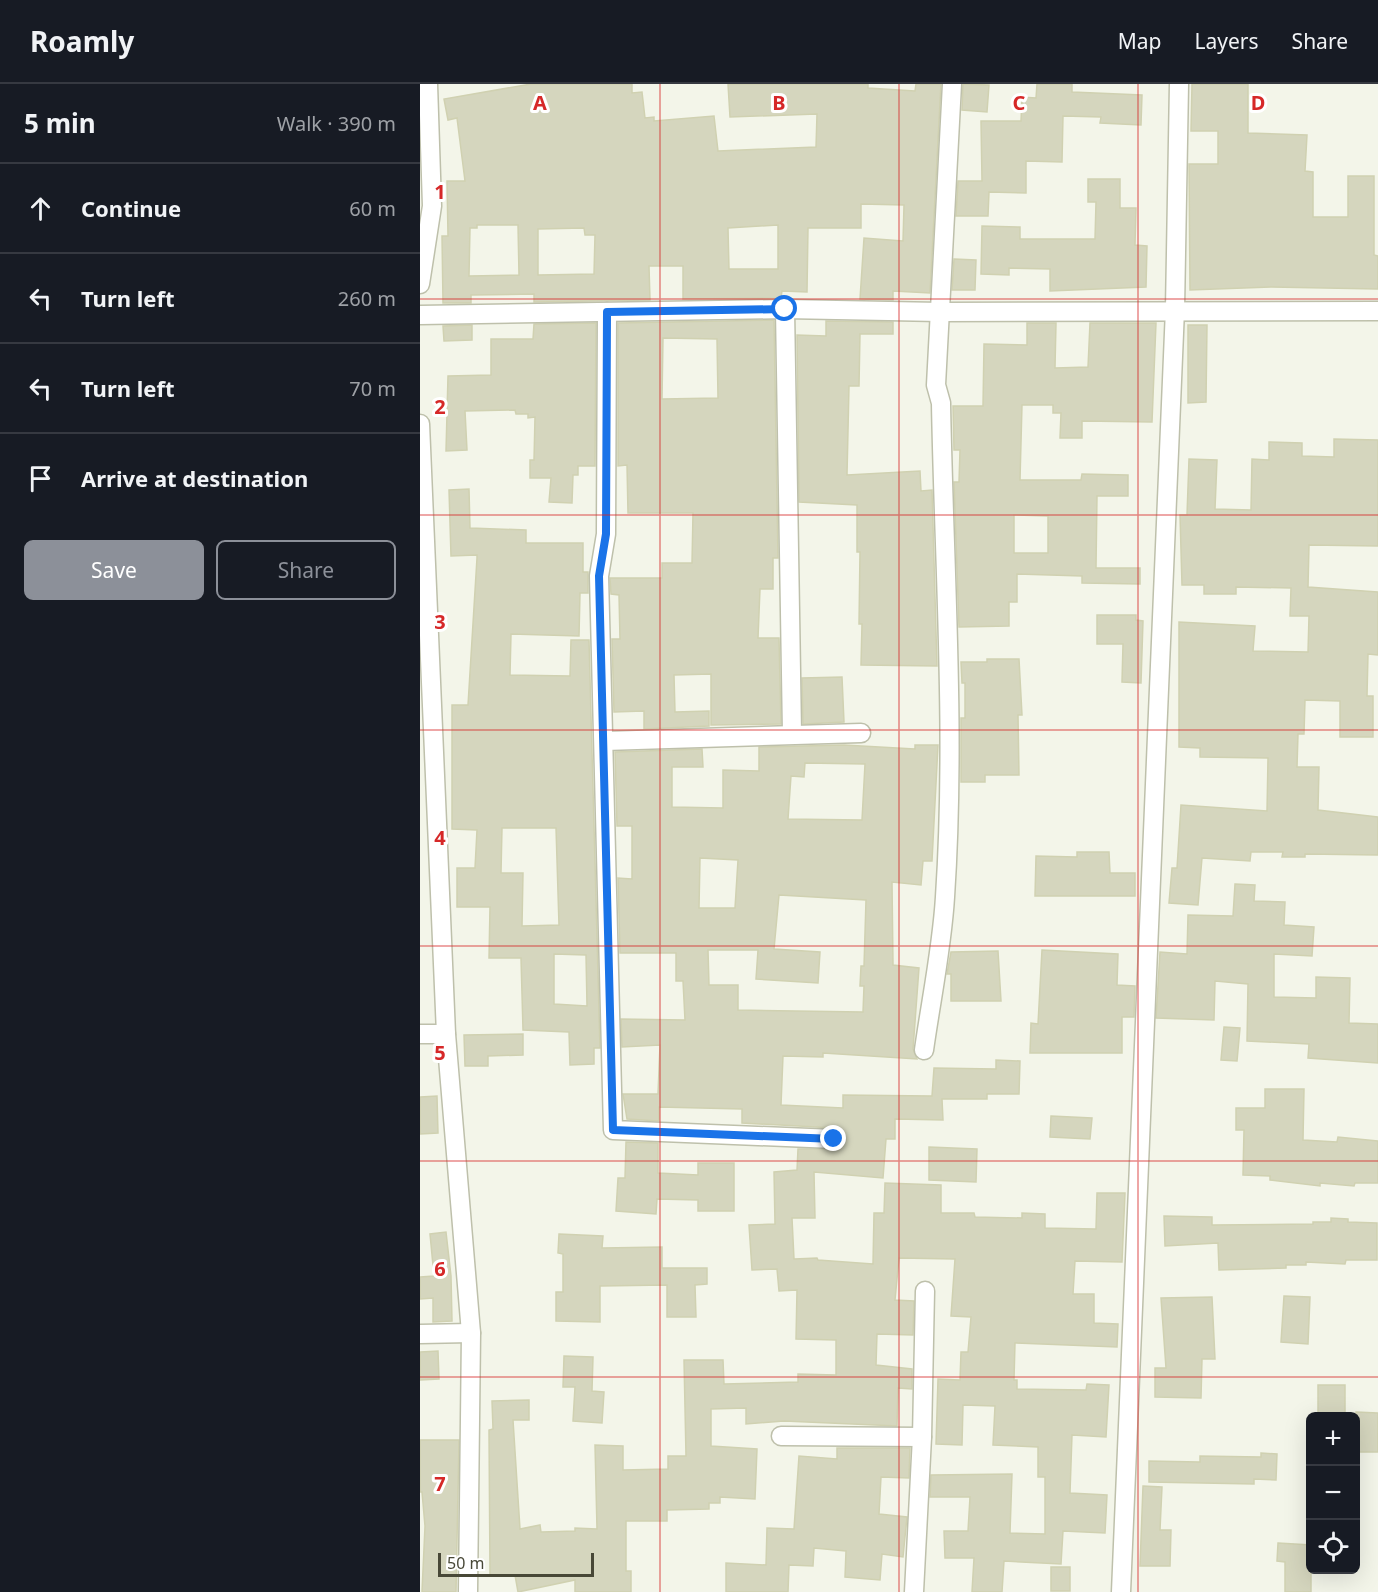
<!DOCTYPE html>
<html lang="en">
<head>
<meta charset="utf-8">
<style>
	:root { --surface:#171b24; --page:#20242c; --text:#f1f3f6; --muted:#9ea1a6; --line:#363941; --accent:#8c9099 }
	body { margin:0; font-family:"Noto Sans",sans-serif; background:var(--page); color:var(--text) }
	.controls { position:absolute; right:18px; bottom:18px; display:grid; overflow:hidden; border-radius:9px; box-shadow:0 6px 24px #0002 }
	.controls button { width:54px; height:54px; display:grid; place-items:center; padding:0; border:0; border-bottom:2px solid var(--line); background:var(--surface); color:var(--text); font:30px sans-serif }
	.scale { position:absolute; left:18px; bottom:15px; width:156px; box-sizing:border-box; padding-left:6px; border:3px solid #484837; border-top:0; font-size:16px; line-height:21px; white-space:nowrap; color:#484837; -webkit-text-stroke:4px #fff; paint-order:stroke }
	.stop { position:absolute; width:18px; height:18px; margin:-14px; border:4px solid #1a73e8; border-radius:50%; background:#fff }
	.stop.end { background:#1a73e8; border-color:#fff; box-shadow:0 2px 6px #0008 }
	.list { margin:0; padding:0; list-style:none }
	h2 { display:flex; justify-content:space-between; align-items:center; height:78px; margin:0; padding:0 24px; font-size:26px }
	h2 small { font-size:20px; font-weight:400; color:var(--muted) }
	.list li { display:grid; grid-template-columns:39px 1fr auto; gap:18px; align-items:center; box-sizing:border-box; height:90px; padding:0 24px; border-top:2px solid var(--line) }
	.list b { display:block; font-size:22px; white-space:nowrap }
	.list em { font-size:20px; font-style:normal; color:var(--muted) }
	.actions { display:flex; gap:12px; padding:18px 24px }
	.actions a { flex:1; padding:14px 0; border:2px solid var(--accent); border-radius:9px; text-align:center; font-size:21px; color:var(--accent) }
	.actions .main { background:var(--accent); color:#fff }
	.icon { flex:none; width:33px; height:33px; fill:none; stroke:currentColor; stroke-width:2; stroke-linecap:round; stroke-linejoin:round }
	.map { position:relative; flex:none; width:958px; height:1508px; overflow:hidden }
	header { display:flex; align-items:center; gap:36px; box-sizing:border-box; height:84px; padding:0 30px; background:var(--surface); border-bottom:2px solid var(--line) }
	header strong { font-size:28px }
	nav { display:flex; gap:33px; margin-inline-start:auto; font-size:21px }
	main { display:flex }
	aside { flex:1; background:var(--surface) }
	.map>svg:first-child { display:block }
	.building { fill:#d5d6be; stroke:#d0d1b1; stroke-width:1.5; fill-rule:evenodd }
	.lines { fill:none; stroke-linecap:round; stroke-linejoin:round }
	.street-casing { stroke:#bec0ab; stroke-width:21 }
	.street { stroke:#fff; stroke-width:18 }
	.route { stroke:#1a73e8; stroke-width:8 }
	.grid { fill:none; stroke:#d62828; stroke-width:1.5; stroke-opacity:0.55 }
	.grid-label { font-size:20px; text-anchor:middle; font-weight:bold; fill:#d62828; stroke:#fff; stroke-width:6; stroke-linejoin:round; paint-order:stroke }
</style>
</head>
<body>
<header>
<strong>Roamly</strong>
<nav><a>Map</a><a>Layers</a><a>Share</a></nav>
</header>
<main>
<aside>
<h2>5 min<small>Walk · 390 m</small></h2>
<ul class="list">
<li><svg class="icon" aria-label="ahead" viewBox="0 0 24 24"><path d="M12 20V5M6 11l6-6 6 6"/></svg><div><b>Continue</b></div><em>60 m</em></li>
<li><svg class="icon" aria-label="left" viewBox="0 0 24 24"><path d="M17 20v-9H6M10 6l-5 5 5 5"/></svg><div><b>Turn left</b></div><em>260 m</em></li>
<li><svg class="icon" aria-label="left" viewBox="0 0 24 24"><path d="M17 20v-9H6M10 6l-5 5 5 5"/></svg><div><b>Turn left</b></div><em>70 m</em></li>
<li><svg class="icon" aria-label="arrive" viewBox="0 0 24 24"><path d="M6 21V4h12l-3 4 3 4H6"/></svg><div><b>Arrive at destination</b></div></li>
</ul>
<div class="actions"><a class="main">Save</a><a>Share</a></div>
</aside>
<div class="map">
<svg width="958" height="1508" viewBox="0 0 958 1508">
	<rect width="100%" height="100%" fill="#f3f5e9"/>
	<g class="building">
		<path d="M111,0H212V9L222,8L225,34L234,33V37L294,32L298,67L396,63L397,30L310,33L308,0H448V4L495,7L496,0H521L510,209L473,207V216L440,215L444,154L483,157L484,121L441,120V144H388L387,208L362,207L361,214L263,215V182H229L230,216L114,218V210L51,211V219H23L22,152H28L27,97H45L37,34L28,36L24,15ZM57,141H98L99,191L49,192L50,144H57ZM358,141V185H309L308,144ZM164,144L165,151H175L174,190L118,191V145Z"/>
		<polygon points="543,0 569,1 567,28 542,26"/>
		<polygon points="617,0 652,0 652,8 722,11 721,41 680,39 681,33 643,32 642,78 606,77 606,109 569,108 568,132 536,132 538,97 562,97 561,37 601,37 602,13 616,14"/>
		<polygon points="772,0 828,0 828,49 887,51 885,87 893,88 893,133 928,133 928,92 954,92 954,171 958,172 958,205 851,203 770,206 769,80 798,80 798,47 771,47"/>
		<polygon points="668,95 700,95 700,124 716,124 715,161 727,162 726,203 630,207 630,185 589,184 589,191 561,190 562,142 600,143 600,155 675,155 676,118 668,118"/>
		<polygon points="534,175 556,176 555,206 532,206"/>
		<path d="M354,236L358,474H353V505H340L338,554H359L361,640L291,641V590L254,591L255,628L289,627V642L224,645V627L194,628L192,555H200L199,511L191,510L190,494H242V479H272L273,429H208L207,381L198,382V239ZM243,254L297,255L298,314L242,315Z"/>
		<polygon points="406,237 473,238 473,250 440,250 439,302 429,302 427,391 500,387 501,407 512,406 517,582 441,581 442,540 439,540 440,468 437,468 437,421 379,418 377,251 406,252"/>
		<polygon points="176,239 175,382 158,382 158,391 153,391 152,419 129,418 131,394 110,394 110,376 114,376 115,333 108,334 108,330 96,330 95,326 45,327 47,366 26,367 28,292 71,291 71,255 113,255 114,240"/>
		<path d="M607,239H636L635,284L668,283L670,239H736L732,338L662,337V354H640L641,329H633V321H602L600,396H661L662,390L708,391V412H677L676,484H720V500L662,499V492L597,490V518H589V542L539,543L534,398H539L540,366H534L533,322H563L564,260L607,261ZM594,431L628,432V469H594Z"/>
		<polygon points="52,241 52,256 24,257 23,242"/>
		<polygon points="768,241 787,241 786,318 768,319"/>
		<polygon points="914,355 958,356 958,462 889,461 888,503 958,508 958,571 948,570 947,612 953,612 953,653 920,653 920,617 885,616 884,650 878,650 877,683 899,683 898,726 958,733 958,771 885,770 885,773 862,773 863,768 831,768 830,777 782,774 778,821 749,819 752,784 757,784 761,721 847,727 848,674 780,673 780,664 759,663 759,538 835,542 833,567 888,568 889,532 870,532 871,504 816,503 816,510 784,510 784,501 762,501 760,431 767,431 769,375 797,376 795,425 831,426 832,375 849,376 849,358 882,359 882,372 914,373"/>
		<path d="M49,405L50,444L106,446V459H163V488H168V509H160L159,552L91,550L90,591L150,592L151,556H169L180,964H174V980L150,981L149,948L103,946L101,874H69L70,823H37V784H55L57,746L32,745V621H48L57,474V471L31,472L29,406ZM82,744H136L139,841L102,842L103,789H81ZM134,870L166,871L167,922L134,920Z"/>
		<polygon points="677,531 716,531 716,536 723,537 721,599 702,598 703,560 677,560"/>
		<polygon points="567,575 599,575 602,631 598,631 599,691 565,691 565,698 541,698 541,634 545,634 545,599 542,599 541,578 567,578"/>
		<polygon points="422,593 424,638 383,640 382,594"/>
		<path d="M424,661L495,665V661H518L512,777H503L501,801L472,798L473,881L499,884L493,965L497,975L403,969V973L363,972L361,1021L423,1024V1011L512,1012L514,984L576,985V976L600,977L599,1010H567V1015H522L523,1036L475,1035V1055H466L463,1094L394,1088L395,1134H372L374,1175L397,1174L398,1176L453,1180L454,1129H464L465,1099L521,1101V1129H554L555,1133L602,1134V1129L625,1130V1144L676,1145L677,1109H705L702,1178L655,1177L653,1210H674V1239L698,1240L697,1263L595,1259L594,1296H597V1305L666,1306L667,1300L689,1301L686,1353L652,1351L650,1409L687,1411L685,1449L643,1447L641,1480L584,1477L582,1508H552L554,1474H525L524,1447H548L550,1413H510L511,1391L592,1390L590,1449L625,1450V1393H618V1363L573,1361L575,1322L543,1321L542,1361L516,1360L518,1295L540,1296L541,1268H548L551,1233L531,1232L535,1175L479,1174L475,1216L494,1217L493,1251L457,1250L456,1281L492,1285V1305L478,1304L477,1342L364,1337L326,1340V1324L291,1325V1362L337,1365L335,1415L300,1413V1419H289V1425L247,1426V1437H206V1487H211V1508H155V1496L98,1508L95,1491H70L69,1346L73,1345L72,1317L109,1316V1336H93L100,1445L120,1441L121,1448L155,1447V1444L177,1445L175,1361L203,1362V1386L248,1385V1372H266L264,1276H303L304,1300L378,1298V1290L416,1291V1256L376,1255L377,1206L359,1207L357,1185L332,1186L329,1141L355,1140L354,1088L377,1086L378,1065H420L425,1056L424,1049L414,1044L322,1039V1025L239,1023V1037L207,1035L203,1010H238L240,961L202,963L201,935L265,936L263,897H256V869H200L198,794L212,795V742H197L195,668L282,665L283,683H252V723L303,724V686L339,687V663ZM385,679L445,680L442,736L368,735L371,692L384,693ZM280,774L318,776L315,824H279ZM359,811L446,816L444,882H441L440,902H444L443,928L318,926V901H289L288,866H338L336,895L398,899L400,868L354,865Z"/>
		<polygon points="657,768 689,768 690,789 715,789 715,812 615,812 616,772 657,773"/>
		<polygon points="815,800 835,801 834,817 865,818 864,841 894,843 892,872 854,870 854,913 896,914 896,893 930,894 929,939 958,940 958,979 888,974 889,960 827,957 828,900 795,897 794,936 736,934 740,868 767,870 768,831 813,832"/>
		<polygon points="622,866 698,870 697,901 715,902 714,933 702,933 702,969 610,969 611,939 618,940"/>
		<polygon points="578,867 581,917 531,917 531,890 527,890 531,868"/>
		<polygon points="804,943 820,944 817,977 801,976"/>
		<polygon points="103,950 103,971 68,972 68,982 45,982 44,951"/>
		<polygon points="845,1005 884,1005 883,1056 917,1058 918,1053 958,1057 958,1099 935,1099 934,1102 900,1099 900,1102 850,1096 850,1092 823,1091 824,1046 816,1046 816,1024 845,1024"/>
		<polygon points="17,1012 18,1049 0,1050 0,1013"/>
		<polygon points="631,1032 672,1034 670,1055 630,1053"/>
		<polygon points="206,1058 238,1059 238,1089 278,1091 278,1079 314,1079 314,1127 278,1127 278,1116 237,1115 236,1130 196,1127 198,1094 205,1094"/>
		<polygon points="509,1063 557,1065 556,1098 509,1096"/>
		<polygon points="744,1132 792,1133 792,1141 893,1140 893,1138 911,1138 911,1134 928,1135 928,1138 957,1139 957,1176 926,1176 925,1180 886,1178 886,1181 866,1181 866,1184 799,1186 798,1159 745,1162"/>
		<polygon points="26,1148 31,1192 32,1237 13,1238 13,1214 0,1215 0,1193 14,1192 10,1150"/>
		<polygon points="139,1150 183,1152 182,1164 242,1163 242,1184 287,1184 287,1200 275,1201 276,1233 247,1233 247,1201 180,1202 180,1238 136,1237 136,1208 143,1208 143,1170 138,1169"/>
		<polygon points="864,1212 890,1213 888,1260 861,1258"/>
		<polygon points="792,1213 795,1275 782,1275 781,1314 735,1313 735,1284 746,1284 741,1214"/>
		<polygon points="18,1267 19,1295 0,1296 0,1268"/>
		<polygon points="144,1272 173,1273 172,1307 184,1308 182,1339 153,1337 155,1303 143,1303"/>
		<rect x="898" y="1301" width="27" height="31"/>
		<polygon points="936,1328 958,1329 958,1368 936,1368"/>
		<polygon points="0,1356 39,1356 36,1508 2,1508 5,1442 2,1408 0,1408"/>
		<polygon points="417,1364 490,1364 489,1394 461,1393 459,1430 487,1433 483,1473 462,1470 460,1496 425,1493 426,1467 394,1464 393,1482 369,1481 368,1508 306,1508 306,1479 346,1481 347,1444 374,1445 379,1372 417,1375"/>
		<polygon points="841,1369 857,1370 856,1396 834,1395 834,1400 729,1398 729,1377 780,1378 780,1372 841,1373"/>
		<polygon points="723,1402 742,1403 740,1446 751,1446 750,1482 720,1482"/>
		<polygon points="858,1459 891,1461 891,1508 865,1508 865,1478 857,1477"/>
		<rect x="631" y="1483" width="19" height="24"/>
	</g>
	<g class="lines">
		<g class="street-casing">
			<g id="street">
				<polyline points="0,200 12,122 8,0"/>
				<polyline points="365,225 372,649"/>
				<polyline points="187,228 186,450 179,492 193,1046 414,1055"/>
				<polyline points="0,231 365,225 520,228 958,227"/>
				<polyline points="0,340 26,950 51,1249 48,1508"/>
				<polyline points="185,657 441,649"/>
				<polyline points="0,950 26,950"/>
				<path d="M504,966C511,916 522,864 525,813C536,649 524,484 521,319L516,301L532,0"/>
				<polyline points="0,1250 51,1249"/>
				<polyline points="361,1352 502,1353"/>
				<polyline points="494,1508 502,1353 505,1207"/>
				<polyline points="701,1508 755,225 759,0"/>
			</g>
		</g>
		<use href="#street" class="street"/>
	</g>
	<g class="lines">
		<polyline class="route" points="365,225 187,228 186,450 179,492 193,1046 414,1055"/>
	</g>
	<path class="grid" d="M240,0V1508M479,0V1508M718,0V1508M0,215H958M0,431H958M0,646H958M0,862H958M0,1077H958M0,1293H958"/>
	<g class="grid-label">
		<text x="120" y="26">A</text>
		<text x="359" y="26">B</text>
		<text x="599" y="26">C</text>
		<text x="838" y="26">D</text>
		<text x="20" y="115">1</text>
		<text x="20" y="330">2</text>
		<text x="20" y="545">3</text>
		<text x="20" y="761">4</text>
		<text x="20" y="976">5</text>
		<text x="20" y="1192">6</text>
		<text x="20" y="1407">7</text>
	</g>
</svg>
<div class="controls">
<button>+</button>
<button>−</button>
<button><svg class="icon" aria-label="locate" viewBox="0 0 24 24"><circle cx="12" cy="12" r="6"/><path d="M12 2v4M12 18v4M2 12h4M18 12h4"/></svg></button>
</div>
<div class="scale">50 m</div>
<div class="stop" style="left:365px;top:225px"></div>
<div class="stop end" style="left:414px;top:1055px"></div>
</div>
</main>
</body>
</html>
